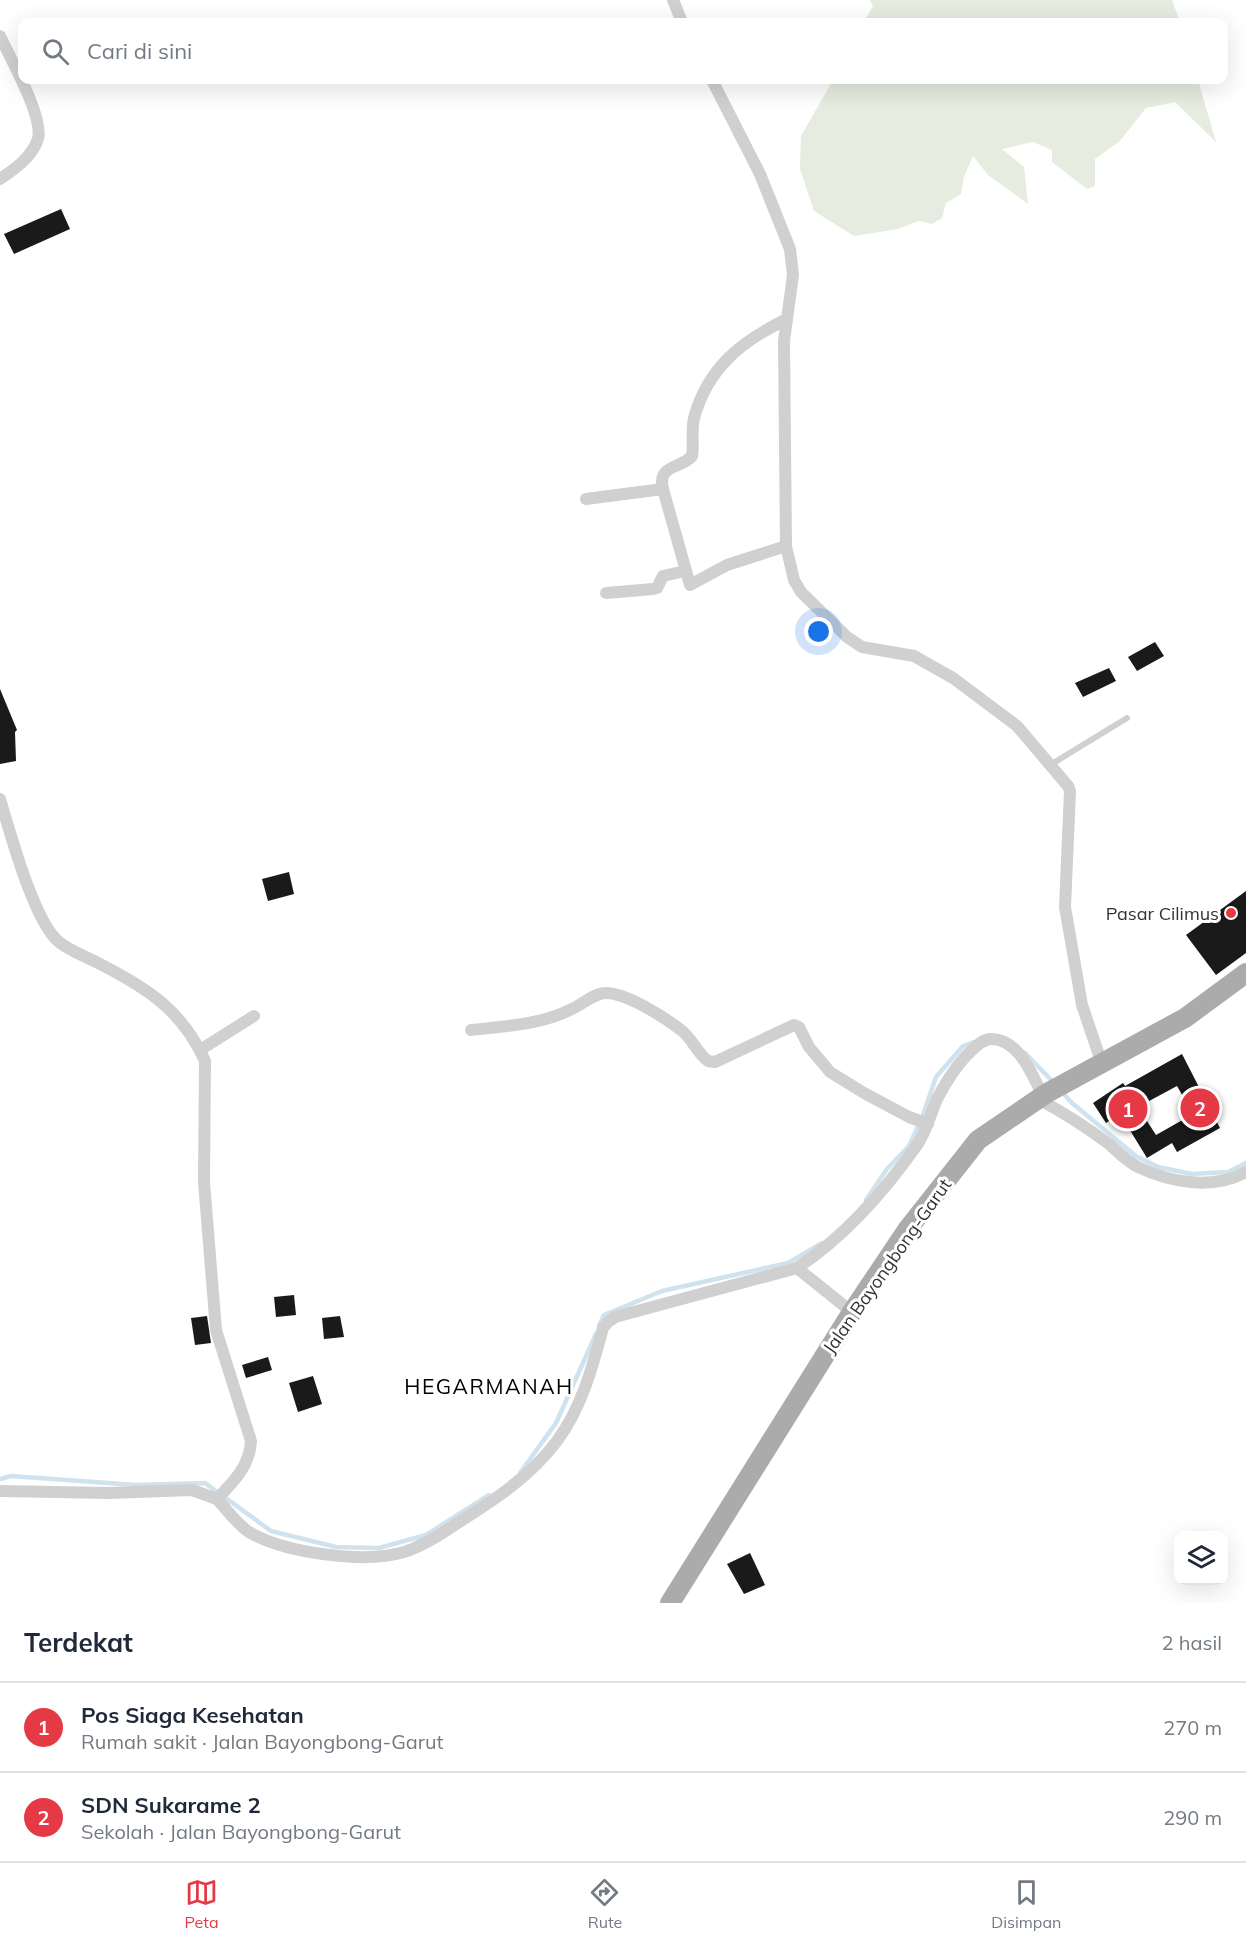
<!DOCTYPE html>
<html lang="id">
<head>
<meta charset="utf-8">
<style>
	:root { --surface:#fff; --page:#f6f6f7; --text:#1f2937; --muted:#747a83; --line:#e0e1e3; --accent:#e63946 }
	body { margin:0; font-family:Mulish,sans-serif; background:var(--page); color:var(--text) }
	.controls { position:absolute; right:18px; bottom:18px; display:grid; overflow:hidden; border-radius:12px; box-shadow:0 6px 24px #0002 }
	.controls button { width:54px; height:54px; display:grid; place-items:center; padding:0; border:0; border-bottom:2px solid var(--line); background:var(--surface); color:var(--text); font:30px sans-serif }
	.you { position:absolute; left:819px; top:632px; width:21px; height:21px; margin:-15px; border:4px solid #fff; border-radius:50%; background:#1a73e8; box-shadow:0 0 0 9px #1a73e833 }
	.badge { display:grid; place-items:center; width:39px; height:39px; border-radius:50%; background:var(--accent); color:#fff; font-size:20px; font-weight:700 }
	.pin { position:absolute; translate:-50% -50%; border:3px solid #fff; box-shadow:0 2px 6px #0006 }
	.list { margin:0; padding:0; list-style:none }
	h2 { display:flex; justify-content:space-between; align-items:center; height:78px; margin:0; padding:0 24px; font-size:26px }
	h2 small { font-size:20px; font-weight:400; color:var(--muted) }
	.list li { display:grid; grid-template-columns:39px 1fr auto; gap:18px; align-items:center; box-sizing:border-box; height:90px; padding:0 24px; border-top:2px solid var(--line) }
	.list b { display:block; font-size:22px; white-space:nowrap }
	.list p { margin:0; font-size:20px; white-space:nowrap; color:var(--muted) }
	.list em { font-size:20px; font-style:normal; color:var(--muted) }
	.icon { flex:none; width:33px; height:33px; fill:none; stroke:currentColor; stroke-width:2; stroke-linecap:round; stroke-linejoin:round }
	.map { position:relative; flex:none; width:1246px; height:1603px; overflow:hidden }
	.search { position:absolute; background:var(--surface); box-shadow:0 6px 24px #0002; left:18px; right:18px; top:18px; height:66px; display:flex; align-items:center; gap:15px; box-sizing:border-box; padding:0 21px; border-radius:12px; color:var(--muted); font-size:22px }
	.sheet { height:258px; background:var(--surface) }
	nav { display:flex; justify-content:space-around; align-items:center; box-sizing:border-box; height:84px; border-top:2px solid var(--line); background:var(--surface); font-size:16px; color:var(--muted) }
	nav a { display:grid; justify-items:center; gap:3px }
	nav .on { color:var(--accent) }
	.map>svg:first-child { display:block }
	.green { fill:#e6ecdf }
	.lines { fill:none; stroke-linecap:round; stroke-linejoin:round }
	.stream { stroke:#cfe2ee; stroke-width:4.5 }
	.building { fill:#1a1a1a; fill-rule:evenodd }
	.service { stroke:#d0d0d0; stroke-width:6 }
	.minor { stroke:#d0d0d0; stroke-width:12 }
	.primary { stroke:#ababab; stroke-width:20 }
	.poi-dot { fill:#e63946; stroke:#fff; stroke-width:2 }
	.labels { text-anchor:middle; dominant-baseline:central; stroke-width:6; stroke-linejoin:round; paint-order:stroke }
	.poi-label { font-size:18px; fill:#333; stroke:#fff; text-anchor:end }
	.street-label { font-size:18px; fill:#333; stroke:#fff }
	.quarter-label { font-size:21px; letter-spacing:1.5px; fill:#000; stroke:#fff }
</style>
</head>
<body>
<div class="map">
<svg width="1246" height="1603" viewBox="0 0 1246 1603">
	<rect width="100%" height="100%" fill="#fff"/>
	<g class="green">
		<polygon points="870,0 1172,0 1180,22 864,22 873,6"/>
		<polygon points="833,80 1198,80 1216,142 1175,102 1146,108 1120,141 1095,159 1095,186 1087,189 1052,162 1052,150 1033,142 1002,149 1024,167 1028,204 988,175 973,156 964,177 961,194 946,203 942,218 932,224 919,221 898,229 854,236 814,211 800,169 801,136"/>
	</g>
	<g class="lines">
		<g class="stream">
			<polyline points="1025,1053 1055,1084"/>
			<polyline points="1060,1090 1072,1103 1136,1156 1158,1167 1192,1174 1228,1172 1246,1163"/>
			<polyline points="866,1200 887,1169 909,1146 923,1115 936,1077 963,1046 974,1042"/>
			<polyline points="599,1326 604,1315 662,1291 788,1263 822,1243"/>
			<polyline points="520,1473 556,1423 596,1334"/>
			<polyline points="0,1479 11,1476 136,1485 205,1483 271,1531 336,1547 379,1548 426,1535 489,1495"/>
		</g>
	</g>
	<g class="building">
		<polygon points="61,209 70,229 14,254 4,234"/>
		<polygon points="1155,642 1164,656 1137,671 1128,657"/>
		<polygon points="1109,668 1116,681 1083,697 1075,683"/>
		<polygon points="0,689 17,730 15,732 16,761 0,764"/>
		<polygon points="289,872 294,894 268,901 262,879"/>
		<polygon points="1246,891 1246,953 1216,975 1186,935"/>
		<path d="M1182,1054L1220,1128L1177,1152L1172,1143L1147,1158L1120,1114L1106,1123L1093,1103L1123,1083L1125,1086ZM1177,1086L1193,1114L1156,1135L1138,1107Z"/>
		<polygon points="294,1295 296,1315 276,1317 274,1297"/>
		<polygon points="207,1316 211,1343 195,1345 191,1318"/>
		<polygon points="340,1316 344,1337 324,1339 322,1318"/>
		<polygon points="268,1357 272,1370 246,1378 242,1365"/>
		<polygon points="313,1376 322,1404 298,1412 289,1383"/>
		<polygon points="750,1553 765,1585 744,1594 727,1564"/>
	</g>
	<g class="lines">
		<polyline class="service" points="1050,765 1127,718"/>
		<g class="minor">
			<polyline points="673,0 682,22"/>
			<path d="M0,36C10,58 44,117 38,139C32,157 15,169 0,179"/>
			<polyline points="712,80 760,174 790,249 793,275 784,341 786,546 794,580 801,592 847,637 862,647 914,656 953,678 1017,726 1068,786 1070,791 1065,907 1082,1005 1102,1064"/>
			<path d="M663,489C657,464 681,469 692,456C694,443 691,431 694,418C708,367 742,341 787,319"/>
			<polyline points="586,499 663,489 690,585 727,565 786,546"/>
			<polyline points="606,593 653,589 657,588 663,576 685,571"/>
			<path d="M0,799C10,832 34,922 59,942C70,951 87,957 100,964C147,988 182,1010 205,1061L204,1182L216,1330L251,1441C250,1466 233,1482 217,1499C227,1510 237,1524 249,1532C285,1553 364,1564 404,1552C423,1546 440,1535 456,1524C493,1501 530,1477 557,1441C582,1407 592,1368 603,1328L608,1322L615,1317L797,1268L852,1312"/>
			<path d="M471,1030C507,1026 541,1025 574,1008C584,1003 596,992 607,993C628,994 664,1017 681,1030C692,1038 697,1053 708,1061L715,1062L794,1025L799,1027L809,1047L830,1072L864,1093L909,1117L928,1124"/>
			<polyline points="200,1050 254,1016"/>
			<path d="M1038,1099C1063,1112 1086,1127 1109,1144C1118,1152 1128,1162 1138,1167C1171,1183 1214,1190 1246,1172"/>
			<path d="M797,1268C844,1237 884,1192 917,1145C927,1131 930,1115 937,1099C946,1082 957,1064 971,1051C976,1046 982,1040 990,1039C1019,1038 1032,1075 1043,1096"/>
			<polyline points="0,1491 109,1493 192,1490 217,1499"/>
		</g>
		<polyline class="primary" points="670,1603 852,1312 907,1230 978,1140 1047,1093 1185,1018 1246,973"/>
	</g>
	<circle class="poi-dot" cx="1231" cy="913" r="6"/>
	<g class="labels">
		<g class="poi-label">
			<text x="1219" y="913">Pasar Cilimus</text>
		</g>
		<g class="street-label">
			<text transform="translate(887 1266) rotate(-55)">Jalan Bayongbong-Garut</text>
		</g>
		<g class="quarter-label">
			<text x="489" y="1386">HEGARMANAH</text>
		</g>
	</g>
</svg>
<div class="controls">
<button><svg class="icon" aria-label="layers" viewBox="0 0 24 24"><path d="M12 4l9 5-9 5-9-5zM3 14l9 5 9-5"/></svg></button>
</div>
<div class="you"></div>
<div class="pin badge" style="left:1128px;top:1109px">1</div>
<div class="pin badge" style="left:1200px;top:1108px">2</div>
<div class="search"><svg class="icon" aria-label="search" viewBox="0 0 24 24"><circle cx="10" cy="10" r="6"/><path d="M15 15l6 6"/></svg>Cari di sini</div>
</div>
<section class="sheet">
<h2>Terdekat<small>2 hasil</small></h2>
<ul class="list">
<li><span class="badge">1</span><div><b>Pos Siaga Kesehatan</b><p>Rumah sakit · Jalan Bayongbong-Garut</p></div><em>270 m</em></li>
<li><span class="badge">2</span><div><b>SDN Sukarame 2</b><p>Sekolah · Jalan Bayongbong-Garut</p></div><em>290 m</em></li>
</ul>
</section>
<nav>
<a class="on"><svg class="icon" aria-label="map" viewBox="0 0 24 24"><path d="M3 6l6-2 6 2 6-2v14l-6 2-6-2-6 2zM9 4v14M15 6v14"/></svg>Peta</a>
<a><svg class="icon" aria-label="directions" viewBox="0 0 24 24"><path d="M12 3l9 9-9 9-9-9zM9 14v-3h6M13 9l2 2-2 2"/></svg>Rute</a>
<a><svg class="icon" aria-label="saved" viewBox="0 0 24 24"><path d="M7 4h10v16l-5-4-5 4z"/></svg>Disimpan</a>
</nav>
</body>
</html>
